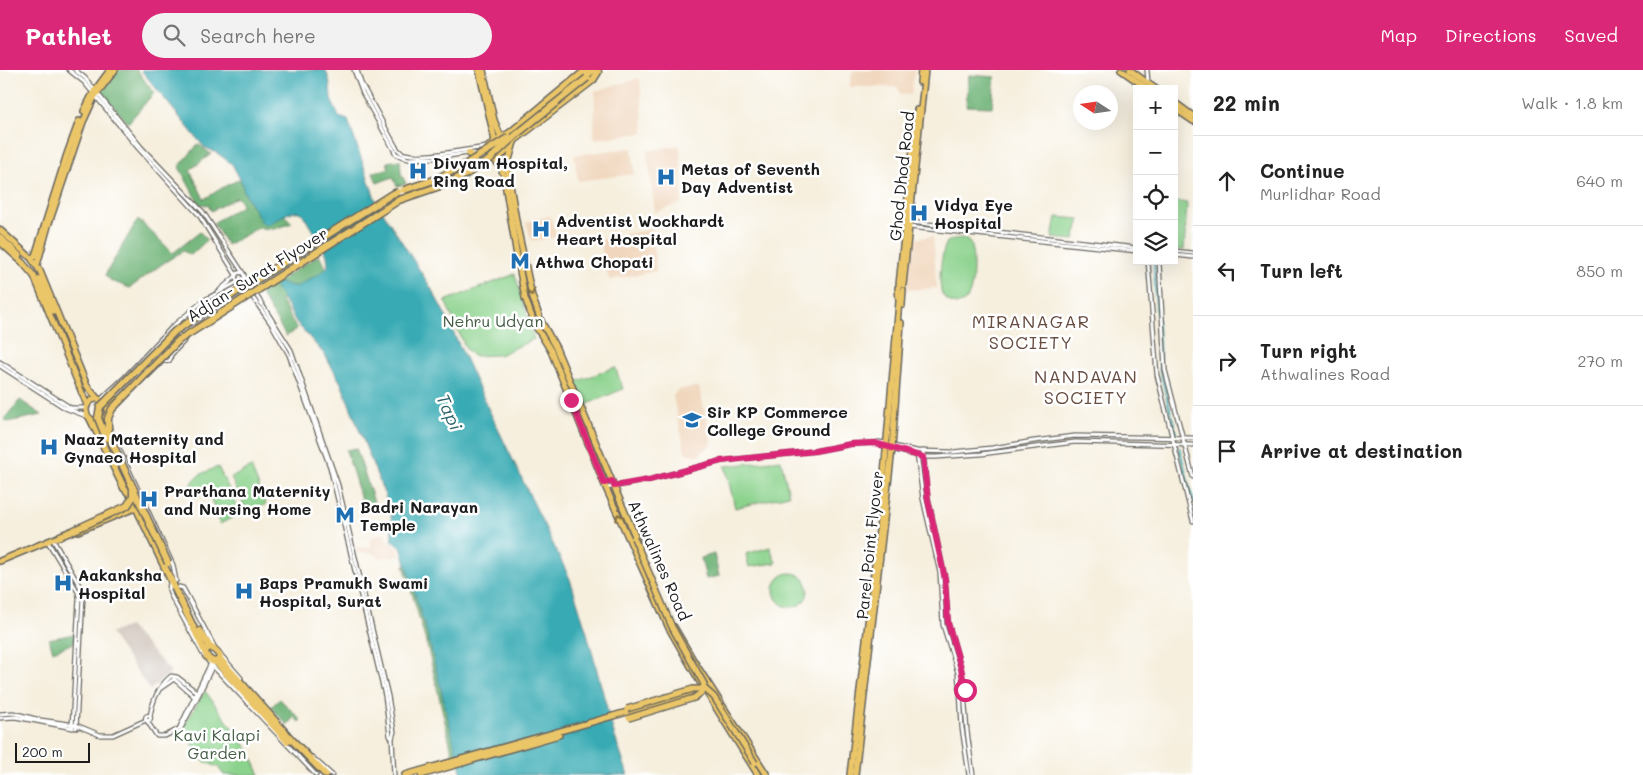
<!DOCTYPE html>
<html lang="en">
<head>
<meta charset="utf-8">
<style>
	:root { --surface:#fff; --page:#f2f2f2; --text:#222; --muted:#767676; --line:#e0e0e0; --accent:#db2777 }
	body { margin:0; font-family:Mali,sans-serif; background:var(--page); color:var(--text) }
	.controls { position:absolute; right:15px; top:15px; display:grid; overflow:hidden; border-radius:0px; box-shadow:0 5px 20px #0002 }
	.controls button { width:45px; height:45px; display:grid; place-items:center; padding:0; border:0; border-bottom:1px solid var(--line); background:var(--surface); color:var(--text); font:25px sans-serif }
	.compass { position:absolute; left:1073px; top:15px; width:45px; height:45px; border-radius:50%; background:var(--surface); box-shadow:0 5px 20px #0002; rotate:282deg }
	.scale { position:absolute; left:15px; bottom:12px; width:75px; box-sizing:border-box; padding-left:5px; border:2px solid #1c1c1c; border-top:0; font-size:14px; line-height:18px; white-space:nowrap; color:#1c1c1c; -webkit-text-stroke:4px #fff; paint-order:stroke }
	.stop { position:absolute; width:15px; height:15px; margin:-11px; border:4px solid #db2777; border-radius:50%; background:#fff }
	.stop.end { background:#db2777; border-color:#fff; box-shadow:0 1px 5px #0008 }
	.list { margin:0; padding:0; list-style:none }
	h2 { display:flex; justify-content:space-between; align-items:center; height:65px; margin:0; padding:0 20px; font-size:21px }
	h2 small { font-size:16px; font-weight:400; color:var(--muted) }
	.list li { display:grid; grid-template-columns:32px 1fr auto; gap:15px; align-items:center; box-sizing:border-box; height:90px; padding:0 20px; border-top:1px solid var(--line) }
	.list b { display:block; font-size:19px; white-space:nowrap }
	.list p { margin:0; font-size:16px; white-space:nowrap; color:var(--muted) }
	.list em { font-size:16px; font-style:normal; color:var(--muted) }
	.icon { flex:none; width:28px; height:28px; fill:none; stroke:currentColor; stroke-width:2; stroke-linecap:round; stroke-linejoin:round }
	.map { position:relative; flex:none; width:1193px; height:705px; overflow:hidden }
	header { display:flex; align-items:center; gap:30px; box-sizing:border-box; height:70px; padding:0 25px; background:var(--accent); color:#fff }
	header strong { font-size:24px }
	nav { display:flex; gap:28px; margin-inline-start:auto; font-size:18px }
	.search { width:350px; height:45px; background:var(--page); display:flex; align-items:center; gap:12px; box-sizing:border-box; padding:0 18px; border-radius:28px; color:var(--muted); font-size:19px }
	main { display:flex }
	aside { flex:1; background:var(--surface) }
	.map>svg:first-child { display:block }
	.built { fill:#f0d6bc }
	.industrial { fill:#cec2b9 }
	.green { fill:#8bd28c; stroke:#547754 }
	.forest { fill:#70b478; stroke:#46684a }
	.water { fill:#39aab4; stroke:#2a6368 }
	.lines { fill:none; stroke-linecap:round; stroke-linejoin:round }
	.canal { stroke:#39aab4; stroke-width:2.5 }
	.minor-casing { stroke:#686660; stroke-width:5.5 }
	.major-casing { stroke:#686660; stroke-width:8 }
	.highway-casing { stroke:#686660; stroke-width:9 }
	.minor { stroke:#fff; stroke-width:3 }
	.major { stroke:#ebc669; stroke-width:5 }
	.highway { stroke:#ebc669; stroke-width:6 }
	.major-bridge-casing { stroke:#686660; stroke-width:8; stroke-linecap:butt }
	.highway-bridge-casing { stroke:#686660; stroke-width:9; stroke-linecap:butt }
	.major-bridge { stroke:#ebc669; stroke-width:5 }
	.highway-bridge { stroke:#ebc669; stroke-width:6 }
	.oneway { stroke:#847142 }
	.route { stroke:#db2777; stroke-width:6 }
	.labels { text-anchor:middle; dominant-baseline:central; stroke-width:5; stroke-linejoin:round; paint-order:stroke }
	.poi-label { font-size:16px; font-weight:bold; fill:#1c1c1c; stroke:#fff; text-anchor:start }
	.street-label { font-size:16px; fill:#1c1c1c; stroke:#fff }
	.park-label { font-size:16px; fill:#435c43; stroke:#fff }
	.neighbourhood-label { font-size:18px; letter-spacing:1px; fill:#684d41; stroke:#fff }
	.water-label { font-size:18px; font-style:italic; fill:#2a6368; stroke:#fff }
</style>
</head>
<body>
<header>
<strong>Pathlet</strong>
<div class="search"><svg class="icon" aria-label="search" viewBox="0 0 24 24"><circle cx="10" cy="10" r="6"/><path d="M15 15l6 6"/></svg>Search here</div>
<nav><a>Map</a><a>Directions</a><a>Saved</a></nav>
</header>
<main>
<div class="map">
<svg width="1193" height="705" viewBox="0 0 1193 705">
	<rect width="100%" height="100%" fill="#fff"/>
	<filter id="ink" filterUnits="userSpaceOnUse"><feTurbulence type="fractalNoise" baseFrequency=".02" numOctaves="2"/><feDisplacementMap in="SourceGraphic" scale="10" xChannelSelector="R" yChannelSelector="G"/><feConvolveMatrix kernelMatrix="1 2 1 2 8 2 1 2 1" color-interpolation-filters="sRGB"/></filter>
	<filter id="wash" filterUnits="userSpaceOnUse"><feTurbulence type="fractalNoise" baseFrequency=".0096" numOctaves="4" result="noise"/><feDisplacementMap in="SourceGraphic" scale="20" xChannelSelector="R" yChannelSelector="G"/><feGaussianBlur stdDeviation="1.12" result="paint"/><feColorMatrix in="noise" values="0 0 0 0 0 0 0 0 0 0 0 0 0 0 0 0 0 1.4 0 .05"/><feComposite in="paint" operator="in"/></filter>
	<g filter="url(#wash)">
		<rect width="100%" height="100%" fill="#f6efde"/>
		<g class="built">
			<polygon points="853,0 915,0 911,25 900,24 898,17 849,17"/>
			<polygon points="640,8 644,63 594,69 595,21"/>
			<polygon points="680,75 682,133 655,142 647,81"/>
			<polygon points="632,78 635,104 578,111 574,85"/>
			<polygon points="550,146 557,167 532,171 526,152"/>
			<polygon points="652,159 656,201 609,210 600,170"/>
			<polygon points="933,166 937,218 906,220 910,170"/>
			<polygon points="699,317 712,374 699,385 691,385 685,382 673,326 678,320 686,318"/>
			<polygon points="385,463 387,470 398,478 400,486 378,488 377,485 372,483 357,483 356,477 371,477 370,468"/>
		</g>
		<polygon class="industrial" points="129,556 171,602 150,620 110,563"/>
		<g class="green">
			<polygon points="1174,131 1187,133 1184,180 1174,180"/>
			<polygon points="1056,147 1080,149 1074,170 1052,168"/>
			<path d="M962,168L968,171L972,176C973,190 977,236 956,234C951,233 946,230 943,226C937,215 941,182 947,172L954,169Z"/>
			<polygon points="515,204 534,269 500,285 473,286 466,279 445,231"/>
			<polygon points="615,297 623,319 583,336 576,312"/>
			<polygon points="781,390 789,425 735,438 725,396"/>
			<path d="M218,397L241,443L220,454L208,421L193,428L188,422C193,405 203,403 218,397Z"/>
			<polygon points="251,397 266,434 248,444 231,408"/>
			<polygon points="770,477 776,493 749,497 746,484"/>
			<circle cx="791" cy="520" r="17"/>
			<polygon points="205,621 248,679 260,705 224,705 218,697 203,691 183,658"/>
		</g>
		<g class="forest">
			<polygon points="119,0 137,0 154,23 128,53 101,22"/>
			<polygon points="969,5 995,7 992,37 966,36"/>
			<polygon points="198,74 211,84 190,100 204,129 227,115 247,106 255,112 292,153 274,159 258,158 227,175 213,153 243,135 237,127 211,141 208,135 199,134 179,97"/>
			<polygon points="400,90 401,103 406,114 397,116 393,107 377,113 373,102 389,99 387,92"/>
			<polygon points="138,149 173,183 200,162 207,170 191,185 183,181 162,194 130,218 111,211 105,205"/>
			<polygon points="319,185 336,215 281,231 297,259 286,266 260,223"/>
			<polygon points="20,330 42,345 7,352 4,349"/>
			<polygon points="356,378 375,435 364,439 346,380"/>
			<polygon points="714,484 719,506 706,509 701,488"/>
			<polygon points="404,495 410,495 459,684 453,686 428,579"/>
			<polygon points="74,564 74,573 53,581 49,569"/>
			<polygon points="280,629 301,650 299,652 294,647 287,655 271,637"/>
		</g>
		<path class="water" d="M141,0H325C331,10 330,17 331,28C332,34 337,41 339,47L348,50L349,53L376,131L431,218L445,244L488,338L570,509L587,563L614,664L628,705H462L428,567L401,477L392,471L391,442L389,436L341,313L324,284L296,252L282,227L276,220L275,216L278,213C285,212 291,217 298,216L322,202L328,196L327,185L302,143C291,138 278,149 269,155L262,153L244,122L241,111L232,94L217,83L204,77Z"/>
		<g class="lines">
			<g class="canal">
				<polyline points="1154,191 1160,299 1176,364"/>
				<polyline points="1179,378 1193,432"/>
			</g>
		</g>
	</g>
	<g filter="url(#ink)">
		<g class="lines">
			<g class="minor-casing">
				<g id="minor">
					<polyline points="69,0 84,12 138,78 199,145 236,205"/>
					<polyline points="75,0 85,8 141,77 203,142 243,203"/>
					<polyline points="354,0 363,24 396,84 408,89 434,88 469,83 481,84"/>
					<path d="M357,0L361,13L396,77C398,80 400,83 405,84C425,89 465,79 488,77"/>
					<polyline points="1147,0 1148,12"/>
					<polyline points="910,152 1137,178"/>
					<polyline points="909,157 1137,181"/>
					<polyline points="1174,181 1193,183"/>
					<polyline points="1174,185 1193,187"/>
					<polyline points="1148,191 1157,305 1193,451"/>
					<polyline points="1159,191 1165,300 1193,407"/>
					<circle cx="240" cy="207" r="4.5"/>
					<polyline points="244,206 291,280 338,415 388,626 394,662 392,668 394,705"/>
					<polyline points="241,211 272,255 289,285 330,397 385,626 390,666 392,668"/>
					<polyline points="220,220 235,207"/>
					<circle cx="167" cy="288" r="3.5"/>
					<polyline points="170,286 184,271 176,261"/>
					<polyline points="0,292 71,338 86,338"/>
					<polyline points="0,296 65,338 89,347"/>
					<polyline points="148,306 163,291"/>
					<polyline points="101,329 125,307 173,256 203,231 239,211"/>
					<polyline points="110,359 173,495 176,511"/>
					<polyline points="887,373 878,372 875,373 892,379 923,387 936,387 981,384 1075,372 1193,375"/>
					<polyline points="893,376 917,381 953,382 992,378 1034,371 1075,366 1193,368"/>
					<polyline points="923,381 927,423 945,509 948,553 961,598 964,615"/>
					<polyline points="917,384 923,429 940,503 943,555 958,603 959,616"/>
					<polyline points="606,418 649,410 721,391 815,381 851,374 875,373"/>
					<polyline points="53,470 82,520 83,527 76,658"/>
					<polyline points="48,472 78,522 79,527 72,657"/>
					<polyline points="170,511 169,520 171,526 204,586"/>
					<polyline points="179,517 183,518 215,578"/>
					<polyline points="220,584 241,608"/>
					<polyline points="208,591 316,705"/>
					<circle cx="962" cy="618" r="3.5"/>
					<polyline points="161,618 174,609 195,627"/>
					<polyline points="960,621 962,658 969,705"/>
					<polyline points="964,621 967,661 973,705"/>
					<polyline points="0,644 13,643 40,650 76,655 100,665 113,665 146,650"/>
					<circle cx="148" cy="648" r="2.5"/>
					<path d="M150,646C153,630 158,617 171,606L177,607L199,624"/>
					<polyline points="0,648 15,647 73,658"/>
					<polyline points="147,651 157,666 165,666 181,658 197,628 213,595"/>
					<polyline points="179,659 211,593"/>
					<polyline points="312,687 332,705"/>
				</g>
			</g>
			<g class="major-casing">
				<g id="major">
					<polyline points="479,0 495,71"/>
					<polyline points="483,0 494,50 501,67"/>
					<polyline points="1121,0 1148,19"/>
					<polyline points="1130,0 1156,19"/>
					<polyline points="920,12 921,0"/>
					<polyline points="1174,32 1193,46"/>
					<polyline points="1174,38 1193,51"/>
					<polyline points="84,41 93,23 110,0"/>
					<path d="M511,62H515L517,67C513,75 503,87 494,89L490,86L487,80L488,77L499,68Z"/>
					<polyline points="514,72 507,97 517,156 532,226 541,251 556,278 637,471"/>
					<polyline points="494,89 501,97 504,107 516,180 525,228 535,255 551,281 606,418 669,558 700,612 758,705"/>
					<polyline points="0,160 31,188 40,201 87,316 98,329"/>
					<polyline points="0,167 19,185"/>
					<polyline points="0,172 22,192 34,206 87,335"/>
					<polyline points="31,188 35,186 67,84 79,51"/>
					<polyline points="37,195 48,156 83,52 95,26 115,0"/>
					<polyline points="40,209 53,241"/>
					<polyline points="899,215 917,40"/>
					<polyline points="903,215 925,0"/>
					<polyline points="902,235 903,220"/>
					<circle cx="97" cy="340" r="11"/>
					<polyline points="78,461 145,434"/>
					<polyline points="0,491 63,465"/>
					<polyline points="674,557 695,593 767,705"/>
					<polyline points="405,705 694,623 700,618"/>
					<polyline points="421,705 559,665"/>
					<polyline points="850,705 879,460 897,255 899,231 898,218"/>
					<polyline points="855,705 892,379 901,253"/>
				</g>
			</g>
			<g class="highway-casing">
				<g id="highway">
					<polyline points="586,6 593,0"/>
					<polyline points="511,62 586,0"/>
					<polyline points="516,69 593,10 598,2"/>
					<polyline points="469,83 472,87 470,95"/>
					<polyline points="450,105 469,96 475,90"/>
					<polyline points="108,338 116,330"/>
					<polyline points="91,350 124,418 130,424 205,582"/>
					<polyline points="60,466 70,462"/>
					<polyline points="200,561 210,577"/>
					<path d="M210,577C215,579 220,584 220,589L216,592C210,592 205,586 205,580Z"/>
					<polyline points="220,589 292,670 326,705"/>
					<polyline points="216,592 287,671"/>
				</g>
			</g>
			<use href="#minor" class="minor"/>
			<use href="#major" class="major"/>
			<use href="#highway" class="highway"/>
			<g class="major-bridge-casing">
				<g id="major-bridge">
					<polyline points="627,639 693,619 705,619 714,627 755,693"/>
					<polyline points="629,648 694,628 702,622 704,614 672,557 634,468"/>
				</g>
			</g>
			<g class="highway-bridge-casing">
				<g id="highway-bridge">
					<polyline points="404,120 434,110 466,94 509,67"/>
					<polyline points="106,368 98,348 100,337 175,261 392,124 398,122"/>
					<polyline points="70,462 127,436 133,427 133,418"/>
					<polyline points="168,493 108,364 108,348 112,339 179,270 399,130 440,116 463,106 488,91 517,64 587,8"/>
				</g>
			</g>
			<use href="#major-bridge" class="major-bridge"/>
			<use href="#highway-bridge" class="highway-bridge"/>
		</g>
		<defs><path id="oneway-chevron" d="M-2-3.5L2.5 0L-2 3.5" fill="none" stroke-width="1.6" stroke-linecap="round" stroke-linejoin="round" transform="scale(1.25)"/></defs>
		<g class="oneway">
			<use href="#oneway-chevron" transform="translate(531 222) rotate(75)"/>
			<use href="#oneway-chevron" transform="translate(619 447) rotate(-114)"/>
		</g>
	</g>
	<g class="lines" filter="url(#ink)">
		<polyline class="route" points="571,330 604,413 612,411 614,416 649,410 721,391 815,381 851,374 875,373 923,387 928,430 945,509 948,553 961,598 965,620"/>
	</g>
	<defs>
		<g id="hospital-bare" transform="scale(1.5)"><path d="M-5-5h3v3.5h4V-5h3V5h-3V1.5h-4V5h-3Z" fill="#1f6fb2" stroke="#fff" stroke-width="2.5" paint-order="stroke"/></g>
		<g id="metro-bare" transform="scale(1.5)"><path d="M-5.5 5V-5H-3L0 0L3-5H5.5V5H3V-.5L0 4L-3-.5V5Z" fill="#1f6fb2" stroke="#fff" stroke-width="2.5" paint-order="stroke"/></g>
		<g id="university-bare" transform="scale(1.5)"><path d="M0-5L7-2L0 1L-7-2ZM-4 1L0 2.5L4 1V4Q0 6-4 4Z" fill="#1f6fb2" stroke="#fff" stroke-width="2.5" paint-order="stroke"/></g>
	</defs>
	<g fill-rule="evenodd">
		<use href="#hospital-bare" x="418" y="101"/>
		<use href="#hospital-bare" x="666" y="107"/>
		<use href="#hospital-bare" x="919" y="143"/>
		<use href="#hospital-bare" x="541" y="159"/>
		<use href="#metro-bare" x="520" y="191"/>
		<use href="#university-bare" x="692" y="350"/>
		<use href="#hospital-bare" x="49" y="377"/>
		<use href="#hospital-bare" x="149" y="429"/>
		<use href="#metro-bare" x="345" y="445"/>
		<use href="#hospital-bare" x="63" y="513"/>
		<use href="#hospital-bare" x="244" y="521"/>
	</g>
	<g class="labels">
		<g class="poi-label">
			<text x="433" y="92">Divyam Hospital,<tspan x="433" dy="18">Ring Road</tspan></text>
			<text x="681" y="98">Metas of Seventh<tspan x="681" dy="18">Day Adventist</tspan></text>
			<text x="934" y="134">Vidya Eye<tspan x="934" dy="18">Hospital</tspan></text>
			<text x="556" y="150">Adventist Wockhardt<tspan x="556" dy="18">Heart Hospital</tspan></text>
			<text x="535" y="191">Athwa Chopati</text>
			<text x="707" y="341">Sir KP Commerce<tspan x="707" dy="18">College Ground</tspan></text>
			<text x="64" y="368">Naaz Maternity and<tspan x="64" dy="18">Gynaec Hospital</tspan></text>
			<text x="164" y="420">Prarthana Maternity<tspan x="164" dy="18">and Nursing Home</tspan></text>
			<text x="360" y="436">Badri Narayan<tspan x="360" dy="18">Temple</tspan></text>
			<text x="78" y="504">Aakanksha<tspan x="78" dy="18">Hospital</tspan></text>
			<text x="259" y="512">Baps Pramukh Swami<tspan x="259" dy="18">Hospital, Surat</tspan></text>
		</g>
		<g class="street-label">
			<text transform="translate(901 106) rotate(-84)">Ghod Dhod Road</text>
			<text transform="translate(257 204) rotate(-32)">Adjan- Surat Flyover</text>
			<text transform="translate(869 475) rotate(-84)">Parel Point Flyover</text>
			<text transform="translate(660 490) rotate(66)">Athwalines Road</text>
		</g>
		<g class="park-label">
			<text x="493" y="250">Nehru Udyan</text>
			<text x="217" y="664">Kavi Kalapi<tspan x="217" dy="18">Garden</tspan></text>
		</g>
		<g class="neighbourhood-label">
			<text x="1031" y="251">MIRANAGAR<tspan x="1031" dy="21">SOCIETY</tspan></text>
			<text x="1086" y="306">NANDAVAN<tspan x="1086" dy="21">SOCIETY</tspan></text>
		</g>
		<g class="water-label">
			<text transform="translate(450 342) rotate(66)">Tapi</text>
		</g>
	</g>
</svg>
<div class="controls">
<button>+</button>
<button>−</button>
<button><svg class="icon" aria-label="locate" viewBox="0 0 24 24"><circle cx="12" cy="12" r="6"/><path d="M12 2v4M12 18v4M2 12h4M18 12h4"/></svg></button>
<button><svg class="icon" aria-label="layers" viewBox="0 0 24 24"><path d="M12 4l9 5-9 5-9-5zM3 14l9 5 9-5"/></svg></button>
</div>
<svg class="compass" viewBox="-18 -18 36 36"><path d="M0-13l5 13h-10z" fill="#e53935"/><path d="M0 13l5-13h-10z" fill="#767676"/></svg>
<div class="scale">200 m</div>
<div class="stop" style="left:965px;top:620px"></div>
<div class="stop end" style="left:571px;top:330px"></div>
</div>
<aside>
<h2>22 min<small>Walk · 1.8 km</small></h2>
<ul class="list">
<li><svg class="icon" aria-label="ahead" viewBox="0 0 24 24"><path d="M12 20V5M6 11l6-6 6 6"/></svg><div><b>Continue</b><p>Murlidhar Road</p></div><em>640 m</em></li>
<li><svg class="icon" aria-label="left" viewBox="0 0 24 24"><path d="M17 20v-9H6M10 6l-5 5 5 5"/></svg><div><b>Turn left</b></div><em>850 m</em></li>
<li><svg class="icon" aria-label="right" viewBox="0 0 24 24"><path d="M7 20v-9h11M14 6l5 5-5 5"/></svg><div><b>Turn right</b><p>Athwalines Road</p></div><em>270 m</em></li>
<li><svg class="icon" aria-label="arrive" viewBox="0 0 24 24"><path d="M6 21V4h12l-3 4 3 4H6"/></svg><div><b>Arrive at destination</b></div></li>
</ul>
</aside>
</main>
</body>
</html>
